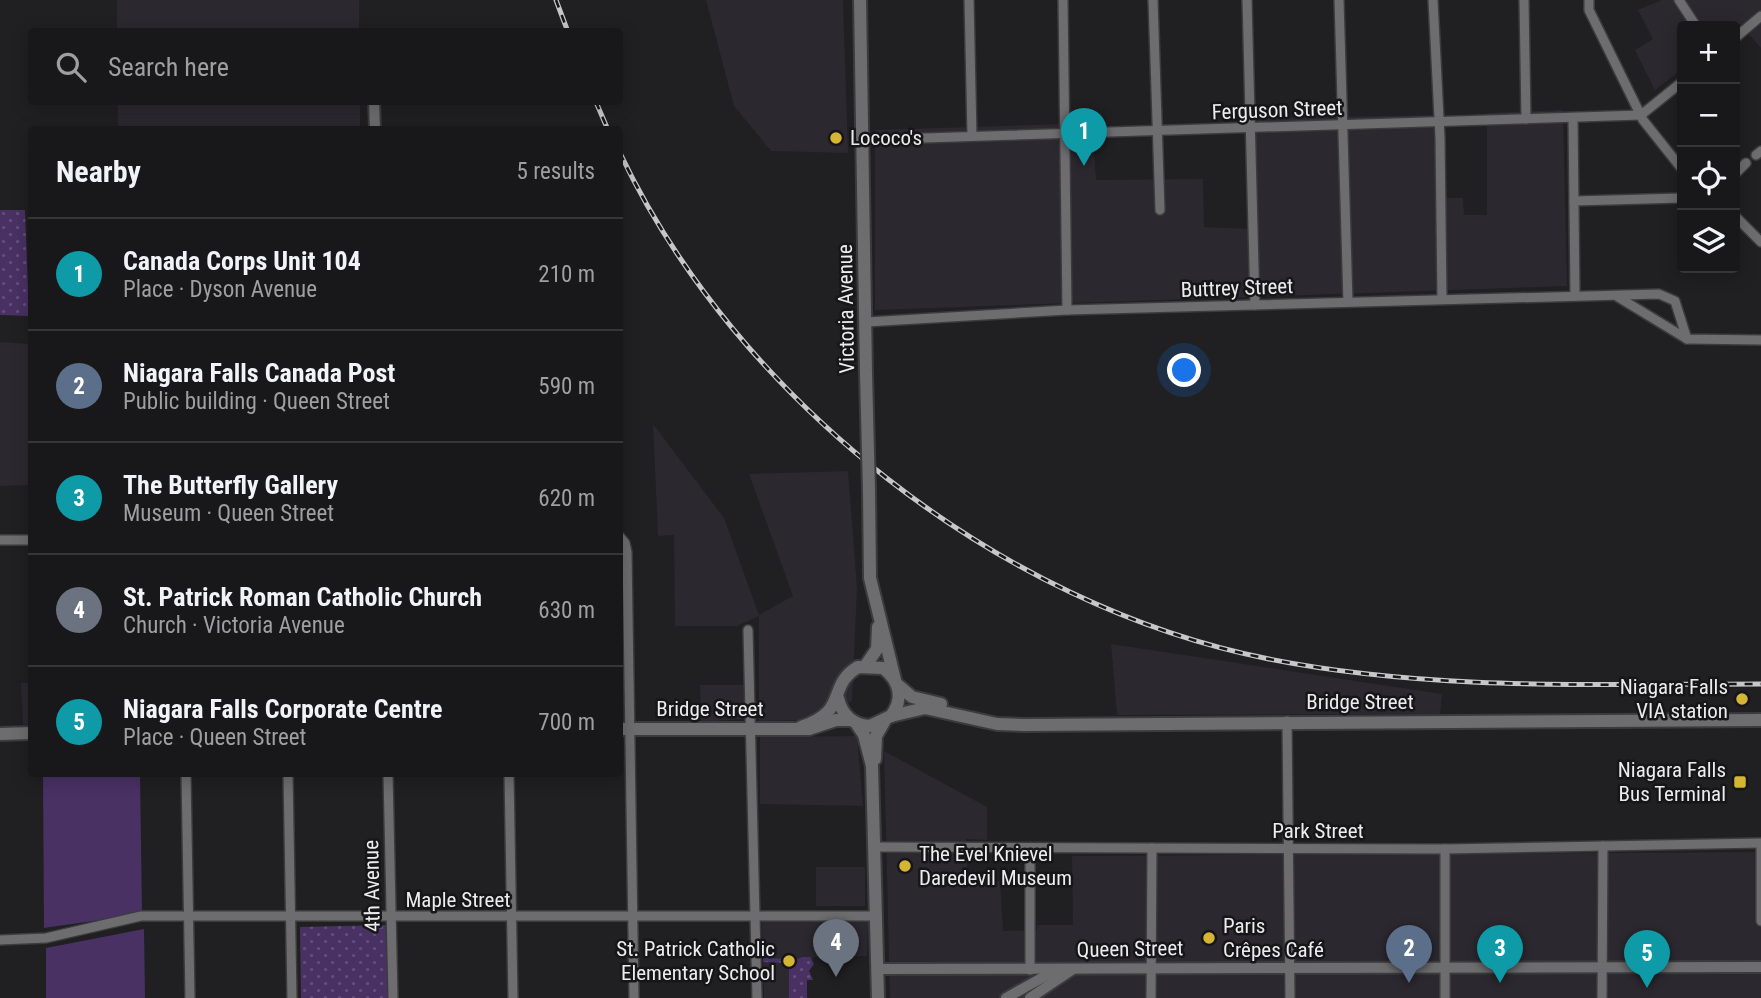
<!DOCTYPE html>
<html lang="en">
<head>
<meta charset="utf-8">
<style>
	:root { --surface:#181719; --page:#252426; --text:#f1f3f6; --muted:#9f9fa2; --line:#363638; --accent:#d5b534 }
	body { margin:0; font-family:"Roboto Condensed",sans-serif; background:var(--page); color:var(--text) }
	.controls { position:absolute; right:21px; top:21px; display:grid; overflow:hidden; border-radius:7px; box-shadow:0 4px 18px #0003 }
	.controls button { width:63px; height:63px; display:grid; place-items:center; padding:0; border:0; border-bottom:2px solid var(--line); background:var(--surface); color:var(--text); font:35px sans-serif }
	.you { position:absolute; left:1185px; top:371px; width:24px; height:24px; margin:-18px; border:5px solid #fff; border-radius:50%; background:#1a73e8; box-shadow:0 0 0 10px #1a73e833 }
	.badge { display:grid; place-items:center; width:46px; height:46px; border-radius:50%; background:var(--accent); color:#fff; font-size:23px; font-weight:700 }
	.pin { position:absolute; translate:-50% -58px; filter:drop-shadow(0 2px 4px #0008) }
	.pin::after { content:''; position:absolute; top:37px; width:24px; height:21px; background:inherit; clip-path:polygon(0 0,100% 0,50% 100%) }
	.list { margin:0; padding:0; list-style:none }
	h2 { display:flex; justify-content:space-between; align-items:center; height:91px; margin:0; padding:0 28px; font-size:30px }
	h2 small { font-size:23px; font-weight:400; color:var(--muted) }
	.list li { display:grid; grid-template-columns:46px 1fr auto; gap:21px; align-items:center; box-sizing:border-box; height:112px; padding:0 28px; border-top:2px solid var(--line) }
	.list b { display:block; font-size:26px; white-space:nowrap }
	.list p { margin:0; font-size:23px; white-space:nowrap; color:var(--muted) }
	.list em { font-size:23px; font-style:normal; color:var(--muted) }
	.icon { flex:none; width:38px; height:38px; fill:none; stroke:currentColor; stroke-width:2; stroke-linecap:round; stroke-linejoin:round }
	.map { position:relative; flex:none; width:1761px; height:998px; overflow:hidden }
	.search { position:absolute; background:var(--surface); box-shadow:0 4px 18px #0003; left:28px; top:28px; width:595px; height:77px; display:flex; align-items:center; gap:18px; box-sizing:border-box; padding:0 24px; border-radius:7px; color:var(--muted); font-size:26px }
	.panel { position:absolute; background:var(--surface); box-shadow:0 4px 18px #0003; left:28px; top:126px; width:595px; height:651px; border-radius:7px }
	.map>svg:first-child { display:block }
	.built { fill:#2b282f }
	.grass { fill:#493164 }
	.park { fill:url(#park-dots) }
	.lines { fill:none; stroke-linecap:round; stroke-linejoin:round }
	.minor-casing { stroke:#3b3b3d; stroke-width:12 }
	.tertiary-casing { stroke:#3b3b3d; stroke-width:14 }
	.secondary-casing { stroke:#3b3b3d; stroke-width:16 }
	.minor { stroke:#6d6c6f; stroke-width:9 }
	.tertiary { stroke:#6d6c6f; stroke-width:10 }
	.secondary { stroke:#6d6c6f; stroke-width:12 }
	.rail-casing { stroke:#c7c6c8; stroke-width:5 }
	.rail { stroke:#161618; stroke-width:2.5; stroke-dasharray:8; stroke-linecap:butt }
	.secondary-bridge-casing { stroke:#3b3b3d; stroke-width:16; stroke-linecap:butt }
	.secondary-bridge { stroke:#6d6c6f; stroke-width:12 }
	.poi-dot { fill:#d5b534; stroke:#161618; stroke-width:2.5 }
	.labels { text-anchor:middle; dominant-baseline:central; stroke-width:5; stroke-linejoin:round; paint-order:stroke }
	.street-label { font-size:21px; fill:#ecebed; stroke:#161618 }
	.poi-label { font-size:21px; fill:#ecebed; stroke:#161618; text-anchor:start }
</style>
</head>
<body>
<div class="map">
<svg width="1761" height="998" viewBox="0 0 1761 998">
	<defs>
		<pattern id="park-dots" width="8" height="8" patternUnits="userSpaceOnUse" patternTransform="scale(1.75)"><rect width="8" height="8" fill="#493164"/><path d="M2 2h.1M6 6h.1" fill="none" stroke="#634f7a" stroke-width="1.8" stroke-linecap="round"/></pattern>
	</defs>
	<rect width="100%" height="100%" fill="#201f21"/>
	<g class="built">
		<rect x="117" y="0" width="242" height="31"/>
		<polygon points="706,0 843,0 848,153 771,151 734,106"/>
		<polygon points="1662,0 1761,0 1761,48 1740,24 1735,27 1682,26 1682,69 1655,90 1635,50 1653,39 1638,10"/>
		<rect x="118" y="102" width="242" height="27"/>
		<polygon points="1563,110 1567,286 875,310 875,130 1092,123 1096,180 1203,179 1204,227 1249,229 1247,118 1443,115 1447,198 1463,198 1464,215 1487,215 1487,113"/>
		<polygon points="0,342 31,344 31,485 0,486"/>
		<polygon points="653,424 724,518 759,615 793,596 749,474 848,471 857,588 852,701 815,720 759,721 759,616 737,626 675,626 674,535 658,536"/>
		<polygon points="1111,644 1442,694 1440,714 1117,715"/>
		<polygon points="21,683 31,683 31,724 23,725"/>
		<polygon points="700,685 744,685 744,719 701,722"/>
		<polygon points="857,736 863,806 760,804 760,737"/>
		<polygon points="884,751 987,807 987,840 966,839 968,881 1000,881 1003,931 1037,930 1037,925 1073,925 1072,856 1761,852 1761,998 890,998"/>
		<rect x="816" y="867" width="49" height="39"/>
		<polygon points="868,921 867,956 814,957 809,971 813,980 807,980 807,998 764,998 762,922"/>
	</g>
	<g class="grass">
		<polygon points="43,774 140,774 142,914 44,928"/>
		<polygon points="144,929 145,998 46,998 46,948"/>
	</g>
	<g class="park">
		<polygon points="0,210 25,210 29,316 0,315"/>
		<polygon points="386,925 388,998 301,998 300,927"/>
		<polygon points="802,957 810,957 814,964 809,971 813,980 807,980 807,998 789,998 789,963 763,962 763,958 798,959"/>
	</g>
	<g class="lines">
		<g class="minor-casing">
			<g id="minor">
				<polyline points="969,0 972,136"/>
				<polyline points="1063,0 1067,310"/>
				<polyline points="1153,0 1160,210"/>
				<polyline points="1247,0 1255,305"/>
				<polyline points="1339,0 1348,302"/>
				<polyline points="1433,0 1440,138 1442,299"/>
				<polyline points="1524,0 1526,119"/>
				<polyline points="1589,0 1589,10 1643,120 1682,169"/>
				<polyline points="1679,0 1696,26"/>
				<polyline points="1735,38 1761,16"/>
				<polyline points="1573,118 1575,296"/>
				<polyline points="862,140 1641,115 1682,82"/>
				<polyline points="1756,155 1761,151"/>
				<polyline points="1735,174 1746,163"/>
				<polyline points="1574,201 1682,198"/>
				<polyline points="1735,216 1761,242"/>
				<polyline points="1618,297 1687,339 1761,340"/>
				<polyline points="866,322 1067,310 1659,294 1675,301 1687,339"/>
				<polyline points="620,537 625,543 627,552 634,998"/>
				<polyline points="0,540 32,540"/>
				<polyline points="748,630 757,998"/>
				<polyline points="1287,721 1290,998"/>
				<polyline points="186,774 190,998"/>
				<polyline points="288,774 292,998"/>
				<polyline points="388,774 393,998"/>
				<polyline points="509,774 513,998"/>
				<polyline points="1761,845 1761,921"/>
				<polyline points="875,847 1445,849 1761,843"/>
				<polyline points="1030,848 1030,970"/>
				<polyline points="1445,849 1445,998"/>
				<polyline points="0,940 46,938 141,916 877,916"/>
				<polyline points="1151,998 1152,848"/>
				<polyline points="1602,998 1603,846"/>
			</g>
		</g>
		<g class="tertiary-casing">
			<g id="tertiary">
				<polyline points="374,102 375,130"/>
				<polyline points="878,969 1761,967"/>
				<polyline points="1006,998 1054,971"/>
				<polyline points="1030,998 1073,969"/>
			</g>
		</g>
		<g class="secondary-casing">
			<g id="secondary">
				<polyline points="860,0 866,373"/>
				<polyline points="869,491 870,578 895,680"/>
				<polyline points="866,665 877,649 878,627"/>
				<polyline points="898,685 912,697 941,704"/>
				<polyline points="891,716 925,708 997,724 1024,725 1761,720"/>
				<polyline points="856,723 864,735 872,766 878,998"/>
				<path d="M801,727C850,711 826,686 858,667L883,668C900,681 904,699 891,716L870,726C853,725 842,715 838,698"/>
				<polyline points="620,729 809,729 836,720 851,720"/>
				<polyline points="0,734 32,733"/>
				<polyline points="875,759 876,736 884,722"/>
			</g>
		</g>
		<use href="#minor" class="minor"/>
		<use href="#tertiary" class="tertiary"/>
		<use href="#secondary" class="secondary"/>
		<g class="rail-casing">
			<g id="rail">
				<polyline points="556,0 568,32"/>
				<polyline points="596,102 608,130"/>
				<path d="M620,153C737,400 1000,606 1269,659C1431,691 1597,684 1761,684"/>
			</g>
		</g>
		<use href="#rail" class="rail"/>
		<g class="secondary-bridge-casing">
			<polyline id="secondary-bridge" points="866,373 869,491"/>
		</g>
		<use href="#secondary-bridge" class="secondary-bridge"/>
	</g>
	<g class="poi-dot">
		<circle cx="836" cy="138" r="7"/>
		<circle cx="1742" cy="699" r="7"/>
		<rect x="1733" y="775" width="14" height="14" rx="3.5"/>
		<circle cx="905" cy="866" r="7"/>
		<circle cx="1209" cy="938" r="7"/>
		<circle cx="789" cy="961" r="7"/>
	</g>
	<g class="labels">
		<g class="street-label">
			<text transform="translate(1277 110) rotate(-2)">Ferguson Street</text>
			<text transform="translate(1237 288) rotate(-2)">Buttrey Street</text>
			<text transform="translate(846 309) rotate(-91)">Victoria Avenue</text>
			<text x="1360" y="702">Bridge Street</text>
			<text x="710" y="709">Bridge Street</text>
			<text x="1318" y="831">Park Street</text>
			<text transform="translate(372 886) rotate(-91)">4th Avenue</text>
			<text x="458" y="900">Maple Street</text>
			<text transform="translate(1130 949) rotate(-1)">Queen Street</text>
		</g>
		<g class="poi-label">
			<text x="850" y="138">Lococo's</text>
			<text x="1728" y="687" text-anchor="end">Niagara Falls<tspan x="1728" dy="24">VIA station</tspan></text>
			<text x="1726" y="770" text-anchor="end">Niagara Falls<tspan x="1726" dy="24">Bus Terminal</tspan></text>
			<text x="919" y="854">The Evel Knievel<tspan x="919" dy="24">Daredevil Museum</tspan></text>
			<text x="1223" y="926">Paris<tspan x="1223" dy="24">Crêpes Café</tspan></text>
			<text x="775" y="949" text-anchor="end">St. Patrick Catholic<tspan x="775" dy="24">Elementary School</tspan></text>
		</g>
	</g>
</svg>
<div class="controls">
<button>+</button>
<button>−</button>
<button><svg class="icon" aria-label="locate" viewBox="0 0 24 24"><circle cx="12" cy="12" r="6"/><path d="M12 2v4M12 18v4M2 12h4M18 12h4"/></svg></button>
<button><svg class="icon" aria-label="layers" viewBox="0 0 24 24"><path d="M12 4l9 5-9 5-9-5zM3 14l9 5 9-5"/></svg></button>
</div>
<div class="you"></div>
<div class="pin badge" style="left:1084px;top:166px;background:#0f9aa8">1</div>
<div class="pin badge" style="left:1409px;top:983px;background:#5c6f8a">2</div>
<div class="pin badge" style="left:1500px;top:983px;background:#0f9aa8">3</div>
<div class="pin badge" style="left:836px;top:977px;background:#6b7280">4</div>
<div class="pin badge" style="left:1647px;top:988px;background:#0f9aa8">5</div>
<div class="search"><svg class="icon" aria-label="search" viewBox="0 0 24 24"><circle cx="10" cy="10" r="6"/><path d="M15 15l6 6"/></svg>Search here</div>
<section class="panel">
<h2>Nearby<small>5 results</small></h2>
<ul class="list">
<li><span class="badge" style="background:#0f9aa8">1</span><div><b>Canada Corps Unit 104</b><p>Place · Dyson Avenue</p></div><em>210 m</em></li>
<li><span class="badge" style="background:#5c6f8a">2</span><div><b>Niagara Falls Canada Post</b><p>Public building · Queen Street</p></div><em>590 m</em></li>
<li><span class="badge" style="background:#0f9aa8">3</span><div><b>The Butterfly Gallery</b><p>Museum · Queen Street</p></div><em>620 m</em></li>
<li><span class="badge" style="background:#6b7280">4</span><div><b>St. Patrick Roman Catholic Church</b><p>Church · Victoria Avenue</p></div><em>630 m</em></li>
<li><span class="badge" style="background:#0f9aa8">5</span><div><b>Niagara Falls Corporate Centre</b><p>Place · Queen Street</p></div><em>700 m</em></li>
</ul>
</section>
</div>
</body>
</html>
